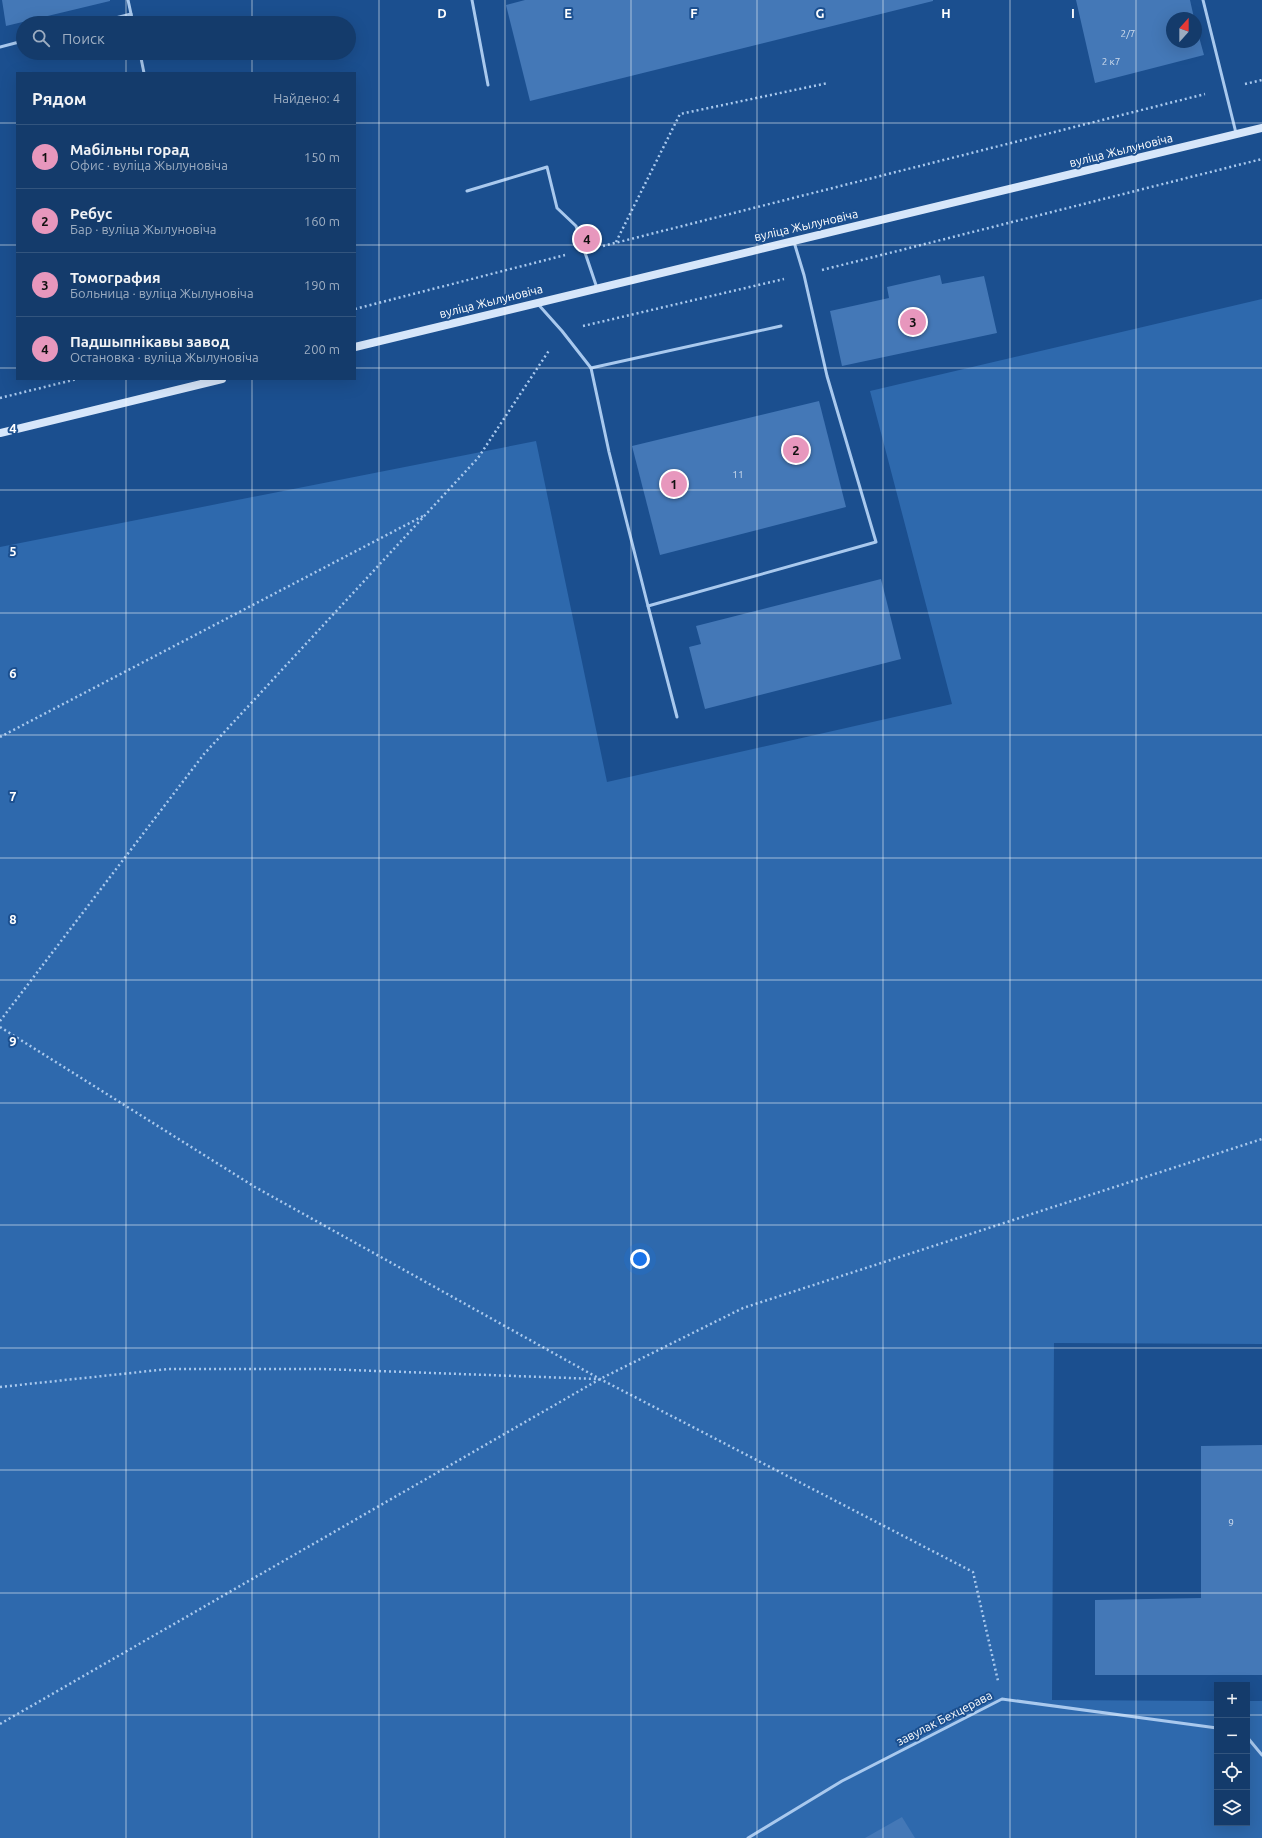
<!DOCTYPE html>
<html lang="ru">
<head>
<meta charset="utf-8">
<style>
	:root { --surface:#143b6b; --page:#1d4271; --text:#f1f3f6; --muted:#9dadc1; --line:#33557e; --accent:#e797bd }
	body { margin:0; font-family:Ubuntu,sans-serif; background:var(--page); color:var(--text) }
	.controls { position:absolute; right:12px; bottom:12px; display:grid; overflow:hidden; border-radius:0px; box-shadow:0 4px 16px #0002 }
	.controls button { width:36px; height:36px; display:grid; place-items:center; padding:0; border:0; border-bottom:1px solid var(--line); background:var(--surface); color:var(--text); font:20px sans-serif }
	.compass { position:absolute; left:1166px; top:12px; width:36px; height:36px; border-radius:50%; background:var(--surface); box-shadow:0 4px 16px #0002; rotate:21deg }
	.you { position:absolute; left:640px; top:1259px; width:14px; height:14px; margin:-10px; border:3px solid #fff; border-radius:50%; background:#1a73e8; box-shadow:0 0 0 6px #1a73e833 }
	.badge { display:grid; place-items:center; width:26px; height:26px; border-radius:50%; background:var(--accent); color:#111; font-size:13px; font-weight:700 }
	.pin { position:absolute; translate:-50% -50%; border:2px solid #fff; box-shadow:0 1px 4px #0006 }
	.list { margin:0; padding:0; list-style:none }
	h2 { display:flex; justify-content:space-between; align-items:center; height:52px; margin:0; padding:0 16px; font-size:17px }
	h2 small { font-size:13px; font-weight:400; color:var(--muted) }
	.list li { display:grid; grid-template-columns:26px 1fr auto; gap:12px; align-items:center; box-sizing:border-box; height:64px; padding:0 16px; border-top:1px solid var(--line) }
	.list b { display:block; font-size:15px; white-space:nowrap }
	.list p { margin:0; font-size:13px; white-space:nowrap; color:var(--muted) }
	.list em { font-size:13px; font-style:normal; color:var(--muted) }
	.icon { flex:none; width:22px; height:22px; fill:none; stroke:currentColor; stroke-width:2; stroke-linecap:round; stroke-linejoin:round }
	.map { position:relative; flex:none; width:1262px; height:1838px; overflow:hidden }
	.search { position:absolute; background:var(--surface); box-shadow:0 4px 16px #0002; left:16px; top:16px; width:340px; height:44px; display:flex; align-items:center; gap:10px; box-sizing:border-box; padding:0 14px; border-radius:22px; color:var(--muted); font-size:15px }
	.panel { position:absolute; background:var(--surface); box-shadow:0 4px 16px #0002; left:16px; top:72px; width:340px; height:308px; border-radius:0px }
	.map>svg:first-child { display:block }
	.green { fill:#2e69ad }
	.building { fill:#4478b7 }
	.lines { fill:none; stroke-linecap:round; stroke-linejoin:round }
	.path { stroke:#a9c9ee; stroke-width:2.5; stroke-dasharray:2 3; stroke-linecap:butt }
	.lane { stroke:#a9c9ee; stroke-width:3 }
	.secondary { stroke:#d6e6fa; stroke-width:8 }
	.grid { fill:none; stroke:#fff; stroke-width:1; stroke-opacity:0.55 }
	.labels { text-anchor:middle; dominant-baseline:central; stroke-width:4; stroke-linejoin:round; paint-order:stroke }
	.number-label { font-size:10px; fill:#d0dded }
	.street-label { font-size:12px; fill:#fff; stroke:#1b4f8f }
	.grid-label { font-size:13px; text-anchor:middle; font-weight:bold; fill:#fff; stroke:#1b4f8f; stroke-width:4; stroke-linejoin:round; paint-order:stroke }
</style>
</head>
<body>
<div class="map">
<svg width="1262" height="1838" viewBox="0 0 1262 1838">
	<rect width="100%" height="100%" fill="#1b4f8f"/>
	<polygon class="green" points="1262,299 1262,1344 1054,1343 1052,1700 1217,1701 1217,1823 1247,1823 1247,1701 1262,1701 1262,1838 0,1838 0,547 536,441 607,782 952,704 870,391"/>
	<g class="building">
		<polygon points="2,0 110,0 110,1 6,26"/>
		<polygon points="525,0 933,0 933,1 530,101 506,5"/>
		<polygon points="1076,0 1190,0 1194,18 1172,18 1172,42 1196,42 1196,26 1204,55 1095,83"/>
		<polygon points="940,275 942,284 984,276 997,333 842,366 830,311 889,298 887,287"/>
		<polygon points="819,401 846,507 660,555 632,446"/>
		<polygon points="881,579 901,659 705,709 689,647 701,644 696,626"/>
		<polygon points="1262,1445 1262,1675 1095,1675 1095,1600 1201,1598 1201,1446"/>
		<polygon points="902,1817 915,1838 865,1838"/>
	</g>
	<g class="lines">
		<g class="path">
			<polyline points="1245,84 1262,80"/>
			<polyline points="616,242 680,114 828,83"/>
			<polyline points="603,246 1205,94"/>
			<polyline points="822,270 1262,159"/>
			<polyline points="355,309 565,255"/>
			<polyline points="583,326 784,279"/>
			<polyline points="0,398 77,379"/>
			<polyline points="0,737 425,515"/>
			<polyline points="0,1021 204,754 478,458 550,349"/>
			<polyline points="0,1027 255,1187 600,1379 973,1572 998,1681"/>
			<polyline points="0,1387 168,1369 322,1369 598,1379"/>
			<polyline points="0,1724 600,1379 743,1308 1262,1139"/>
		</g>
		<g class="lane">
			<polyline points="128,0 133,23"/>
			<polyline points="472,0 488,85"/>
			<polyline points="1203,0 1236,133"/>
			<polyline points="96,23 131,14"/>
			<polyline points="0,47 23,41"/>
			<polyline points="140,53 144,73"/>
			<polyline points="467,191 547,167 557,208 576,226 597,288"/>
			<polyline points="537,303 562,331 591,368"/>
			<polyline points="781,326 591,368 609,452 648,606 876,542 827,376 804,275 794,242"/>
			<polyline points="648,606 677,717"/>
			<polyline points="1247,1737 1262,1755"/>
			<polyline points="748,1838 842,1781 1002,1699 1217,1728"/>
		</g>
		<g class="secondary">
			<polyline points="355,347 1262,128"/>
			<polyline points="0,433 222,379"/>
		</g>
	</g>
	<path class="grid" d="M126,0V23M252,0V23M379,0V1838M505,0V1838M631,0V1838M757,0V1838M883,0V1838M1010,0V1838M1136,0V1838M126,53V73M252,53V73M0,123H17M355,123H1262M0,245H17M355,245H1262M0,368H17M355,368H1262M126,379V1838M252,379V1838M0,490H1262M0,613H1262M0,735H1262M0,858H1262M0,980H1262M0,1103H1262M0,1225H1262M0,1348H1262M0,1470H1262M0,1593H1262M0,1715H1217M1247,1715H1262"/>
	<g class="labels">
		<g class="number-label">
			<text x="1128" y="33">2/7</text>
			<text x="1111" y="61">2 к7</text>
			<text x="738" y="474">11</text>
			<text x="1231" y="1522">9</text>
		</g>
		<g class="street-label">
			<text transform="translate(1121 150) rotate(-14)">вуліца Жылуновіча</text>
			<text transform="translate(806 225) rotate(-13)">вуліца Жылуновіча</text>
			<text transform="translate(491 301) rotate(-14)">вуліца Жылуновіча</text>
			<text transform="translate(944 1718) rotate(-27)">завулак Бехцерава</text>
		</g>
	</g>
	<g class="grid-label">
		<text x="442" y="18">D</text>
		<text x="568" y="18">E</text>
		<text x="694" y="18">F</text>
		<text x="820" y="18">G</text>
		<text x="946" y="18">H</text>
		<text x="1073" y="18">I</text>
		<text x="13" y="433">4</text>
		<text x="13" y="556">5</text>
		<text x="13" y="678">6</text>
		<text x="13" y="801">7</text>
		<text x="13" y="924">8</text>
		<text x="13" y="1046">9</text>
	</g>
</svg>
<div class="controls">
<button>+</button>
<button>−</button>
<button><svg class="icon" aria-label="locate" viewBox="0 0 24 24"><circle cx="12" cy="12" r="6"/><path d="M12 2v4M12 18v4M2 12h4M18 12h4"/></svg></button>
<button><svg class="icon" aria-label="layers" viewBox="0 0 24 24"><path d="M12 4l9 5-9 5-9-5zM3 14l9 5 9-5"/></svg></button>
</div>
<svg class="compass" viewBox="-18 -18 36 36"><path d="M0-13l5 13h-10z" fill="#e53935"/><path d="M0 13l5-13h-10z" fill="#9dadc1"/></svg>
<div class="you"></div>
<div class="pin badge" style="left:674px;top:484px">1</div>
<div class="pin badge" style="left:796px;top:450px">2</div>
<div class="pin badge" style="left:913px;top:322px">3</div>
<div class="pin badge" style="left:587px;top:239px">4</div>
<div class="search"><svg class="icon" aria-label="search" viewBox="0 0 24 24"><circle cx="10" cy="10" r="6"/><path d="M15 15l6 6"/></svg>Поиск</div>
<section class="panel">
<h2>Рядом<small>Найдено: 4</small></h2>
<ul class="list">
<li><span class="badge">1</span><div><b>Мабільны горад</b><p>Офис · вуліца Жылуновіча</p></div><em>150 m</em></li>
<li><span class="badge">2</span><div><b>Ребус</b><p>Бар · вуліца Жылуновіча</p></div><em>160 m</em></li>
<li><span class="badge">3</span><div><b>Томография</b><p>Больница · вуліца Жылуновіча</p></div><em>190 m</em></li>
<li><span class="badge">4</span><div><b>Падшыпнікавы завод</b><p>Остановка · вуліца Жылуновіча</p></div><em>200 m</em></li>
</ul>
</section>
</div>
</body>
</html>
